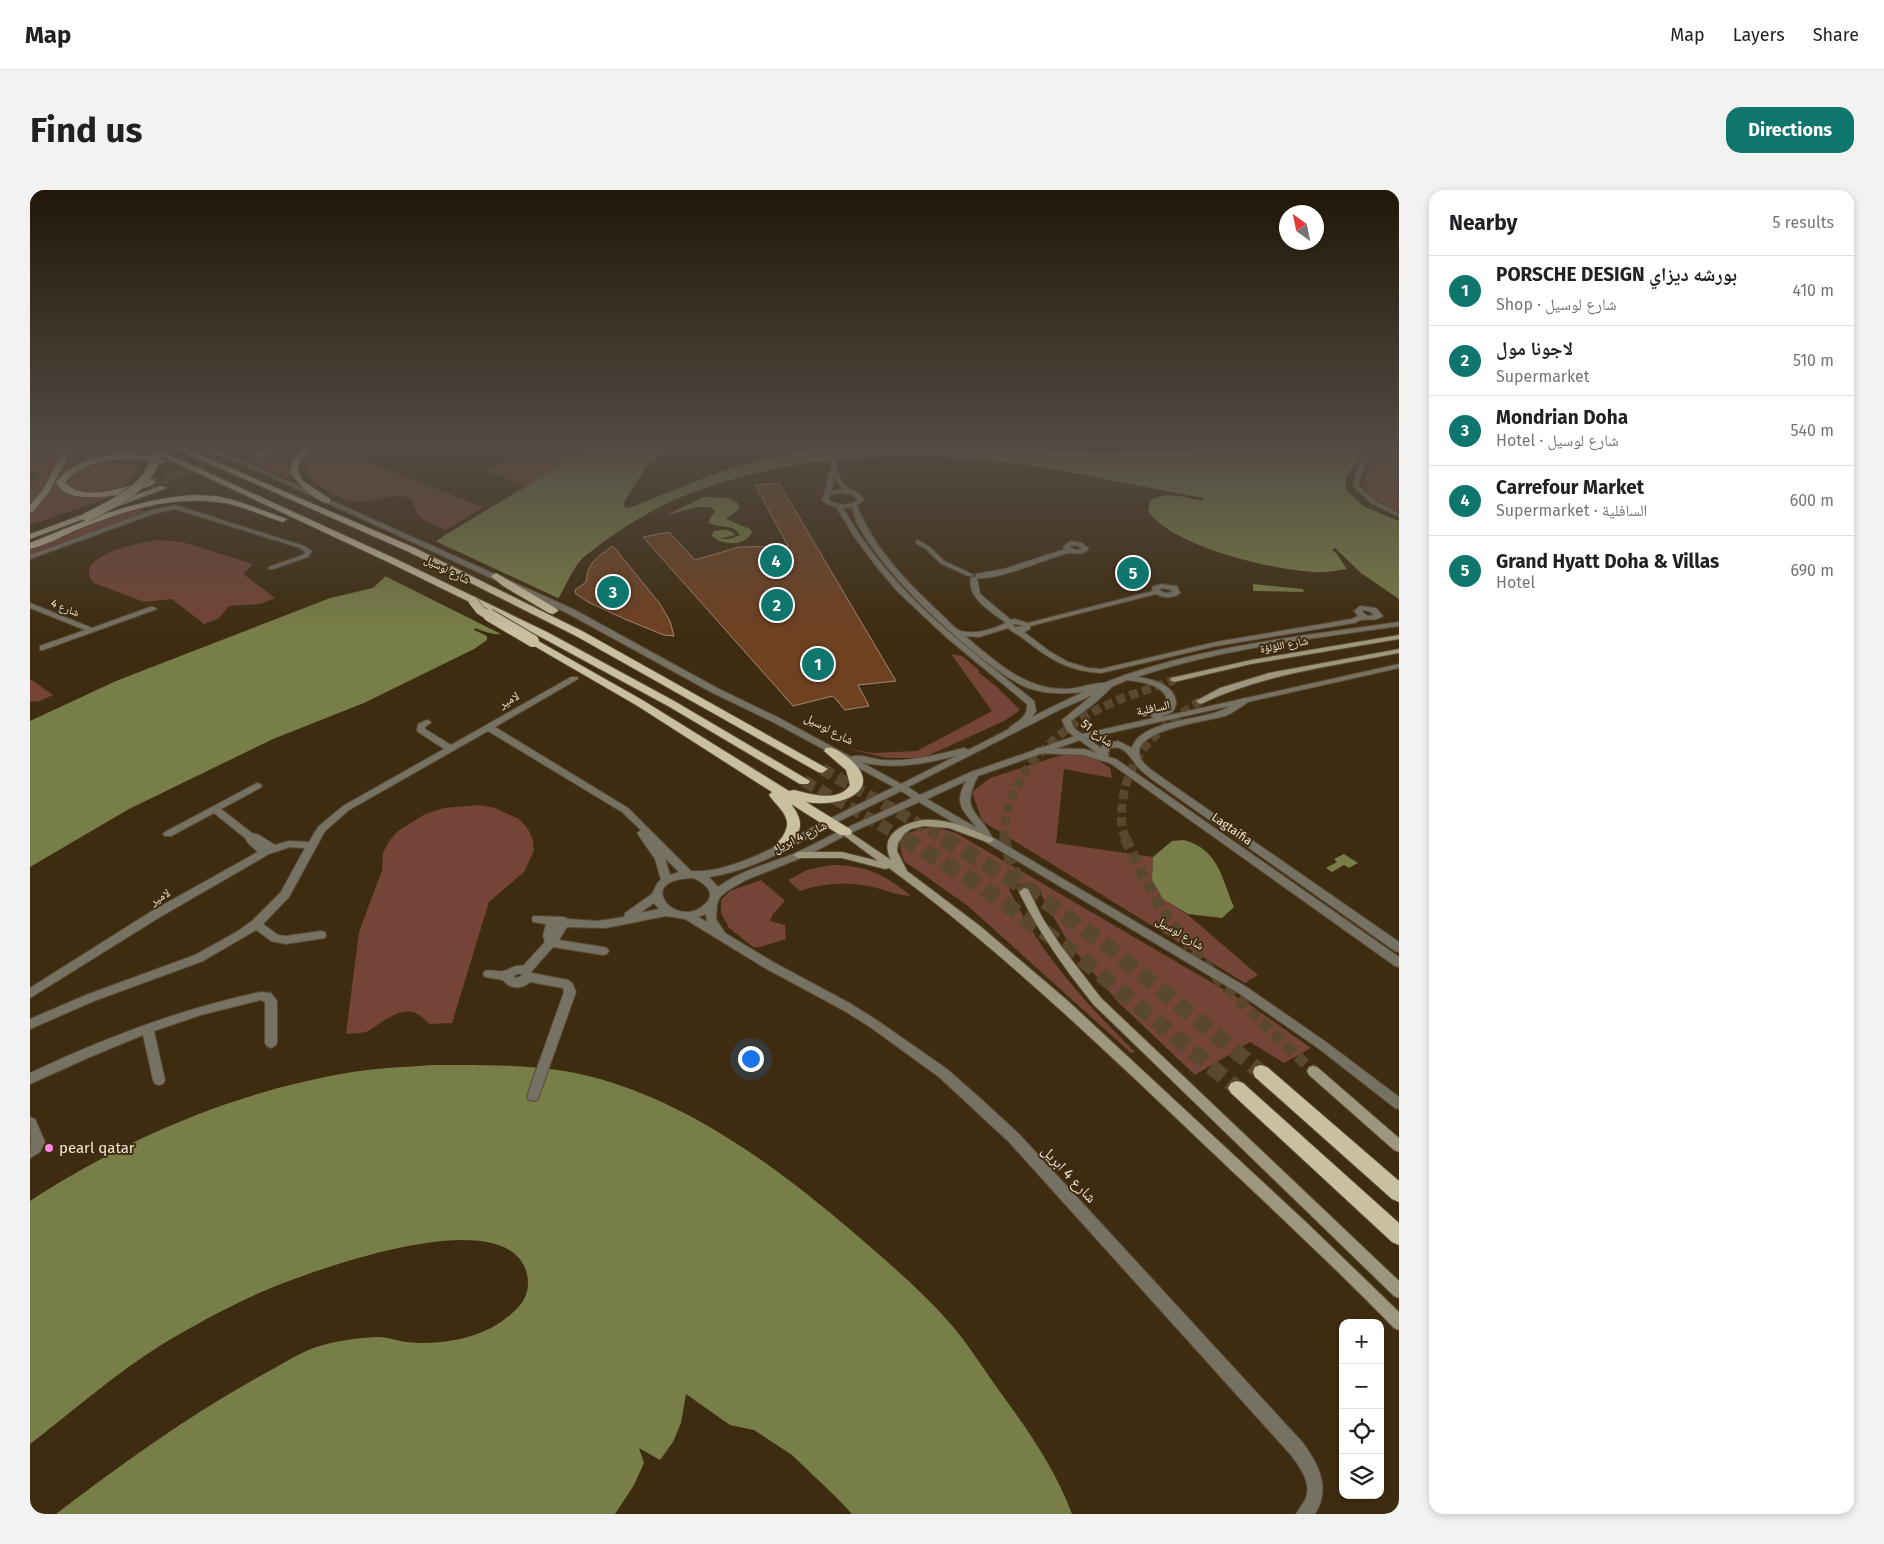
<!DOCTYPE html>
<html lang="en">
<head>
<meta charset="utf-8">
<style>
	:root { --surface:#fff; --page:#f2f2f2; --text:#202124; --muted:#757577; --line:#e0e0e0; --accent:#0f766e }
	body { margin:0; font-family:"Fira Sans","Noto Naskh Arabic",sans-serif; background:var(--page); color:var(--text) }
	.controls { position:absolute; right:15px; bottom:15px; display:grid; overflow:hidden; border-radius:10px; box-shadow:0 2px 8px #0003 }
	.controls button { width:45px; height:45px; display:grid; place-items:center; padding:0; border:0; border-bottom:1px solid var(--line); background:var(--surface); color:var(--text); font:25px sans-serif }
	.compass { position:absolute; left:1249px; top:15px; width:45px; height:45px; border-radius:50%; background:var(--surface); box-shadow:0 2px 8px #0003; rotate:327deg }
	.you { position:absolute; left:720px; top:868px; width:18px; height:18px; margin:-12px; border:4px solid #fff; border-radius:50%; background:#1a73e8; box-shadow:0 0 0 8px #1a73e833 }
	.badge { display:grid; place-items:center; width:32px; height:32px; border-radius:50%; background:var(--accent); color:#fff; font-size:16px; font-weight:700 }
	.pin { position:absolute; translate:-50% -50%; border:2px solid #fff; box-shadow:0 1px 5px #0006 }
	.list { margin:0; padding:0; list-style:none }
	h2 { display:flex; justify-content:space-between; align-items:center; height:65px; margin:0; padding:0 20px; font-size:21px }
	h2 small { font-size:16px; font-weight:400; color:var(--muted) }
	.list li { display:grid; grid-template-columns:32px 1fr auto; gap:15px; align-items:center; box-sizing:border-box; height:70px; padding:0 20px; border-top:1px solid var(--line) }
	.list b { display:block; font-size:19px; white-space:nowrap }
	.list p { margin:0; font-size:16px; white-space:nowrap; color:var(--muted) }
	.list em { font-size:16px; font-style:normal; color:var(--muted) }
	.icon { flex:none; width:28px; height:28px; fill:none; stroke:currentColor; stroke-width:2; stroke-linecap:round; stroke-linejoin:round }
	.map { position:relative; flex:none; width:1369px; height:1324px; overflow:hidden; border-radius:15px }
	header { display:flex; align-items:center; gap:30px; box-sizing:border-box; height:70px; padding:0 25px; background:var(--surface); border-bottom:1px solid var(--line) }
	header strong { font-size:24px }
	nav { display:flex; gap:28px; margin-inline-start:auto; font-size:18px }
	.intro { display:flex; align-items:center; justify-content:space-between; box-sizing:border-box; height:120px; padding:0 30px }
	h1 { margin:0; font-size:35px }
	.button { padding:12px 22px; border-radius:15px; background:var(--accent); color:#fff; font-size:18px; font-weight:700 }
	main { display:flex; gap:30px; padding:0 30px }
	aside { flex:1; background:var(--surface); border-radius:15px; box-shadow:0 2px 8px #0003 }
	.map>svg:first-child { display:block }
	.green { fill:#734437 }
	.water { fill:#787e48 }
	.pier { fill:#3e2c11 }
	.building { fill:#6e4121; stroke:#a68773 }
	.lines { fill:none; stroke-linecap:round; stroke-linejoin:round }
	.secondary-tunnel-far1 { stroke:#59482f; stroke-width:9; stroke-dasharray:9 4.5; stroke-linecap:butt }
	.secondary-tunnel { stroke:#59482f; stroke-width:11; stroke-dasharray:11 5.5; stroke-linecap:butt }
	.primary-tunnel { stroke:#59482f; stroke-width:8; stroke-dasharray:8 4.5; stroke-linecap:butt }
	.trunk-tunnel-far2 { stroke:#59482f; stroke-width:9; stroke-dasharray:9 4.5; stroke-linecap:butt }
	.trunk-tunnel-far1 { stroke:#59482f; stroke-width:12; stroke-dasharray:12 5.5; stroke-linecap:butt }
	.trunk-tunnel { stroke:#59482f; stroke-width:16; stroke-dasharray:16 8; stroke-linecap:butt }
	.minor-casing { stroke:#5b4a31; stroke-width:2 }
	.tertiary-casing { stroke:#5b4a31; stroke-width:2 }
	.secondary-casing { stroke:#5b4a31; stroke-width:2 }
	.primary-casing { stroke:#5b4a31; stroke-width:2 }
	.trunk-casing { stroke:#5b4a31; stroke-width:2 }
	.minor { fill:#757264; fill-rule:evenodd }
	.tertiary { fill:#757264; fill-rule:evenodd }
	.secondary { fill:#9d9780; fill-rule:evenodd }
	.primary { fill:#bbb396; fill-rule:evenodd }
	.trunk { fill:#c9c0a0; fill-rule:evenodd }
	.trunk-bridge-far1-casing { stroke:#5b4a31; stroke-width:10; stroke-linecap:butt }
	.trunk-bridge-casing { stroke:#5b4a31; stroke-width:14; stroke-linecap:butt }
	.trunk-bridge-far1 { stroke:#c9c0a0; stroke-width:9 }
	.trunk-bridge { stroke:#c9c0a0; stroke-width:12 }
	.poi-dot { fill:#fd86e2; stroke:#3e2c11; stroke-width:2 }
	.labels { text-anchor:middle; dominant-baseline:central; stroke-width:4; stroke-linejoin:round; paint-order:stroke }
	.far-street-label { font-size:11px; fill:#f2e6d7; stroke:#3e2c11 }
	.street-label { font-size:12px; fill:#f2e6d7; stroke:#3e2c11 }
	.near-poi-label { font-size:15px; fill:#f2e6d7; stroke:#3e2c11; text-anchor:start }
	.near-street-label { font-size:15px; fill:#f2e6d7; stroke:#3e2c11 }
</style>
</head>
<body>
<header>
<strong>Map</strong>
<nav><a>Map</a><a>Layers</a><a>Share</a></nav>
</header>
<div class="intro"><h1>Find us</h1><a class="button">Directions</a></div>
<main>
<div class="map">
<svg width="1369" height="1324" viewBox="0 0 1369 1324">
	<rect width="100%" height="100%" fill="#3e2c11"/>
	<g class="green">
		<polygon points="0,257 105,257 119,262 101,290 81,307 0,335 0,296 8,287 0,280"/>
		<path d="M291,257H347L330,269L453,317L416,340C399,333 385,330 383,311C369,300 353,310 338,311C315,314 286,300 276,279L281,265Z"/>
		<polygon points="503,257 564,257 497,296 455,281"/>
		<path d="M1348,257H1369V322C1354,315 1340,309 1333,294Z"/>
		<polygon points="246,260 260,273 259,289 216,270"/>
		<polygon points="105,318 116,322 0,364 0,358"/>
		<path d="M128,350L152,352L223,374L213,384L245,408L230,414L199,416L188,429L174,434L142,409L114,412L64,393C39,366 112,352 128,350Z"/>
		<polygon points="921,464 932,466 950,481 948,482 968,498 990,520 974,531 893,568 857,568 819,559 843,563 887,561 962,521"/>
		<polygon points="0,489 23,505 10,511 0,512"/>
		<polygon points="1034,564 1062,566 1080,578 1082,588 1034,579 1026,653 1123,667 1122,690 1133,709 1158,725 1228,785 1215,793 952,631 942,602 960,588"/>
		<path d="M449,615L465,618L489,629L498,639L503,650L504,661L494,682L459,712L422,833L399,834C379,809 360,827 340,840C334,844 323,843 316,844L329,742L352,680L353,663L359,651L368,641L395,624L414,618Z"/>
		<path d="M905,637L926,643L1220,815L1281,858L1254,873L1220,852L1165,885L1087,811L1039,754L1005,694H977C1004,757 1056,814 1105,862L1101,863L938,716L874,671C862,643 883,640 905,637Z"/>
		<path d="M801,675C836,675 854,684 881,706C866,705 861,702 847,698C821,691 795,692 770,701L758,690L777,680Z"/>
		<polygon points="731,690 755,711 743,724 740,731 755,735 756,749 730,757 723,757 699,738 691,723 691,710 700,701"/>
	</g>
	<g class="water">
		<path d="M562,257H645L617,275L593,314L594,316L599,318L692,281L726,271L789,257H969L1062,263L1144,262L1194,257H1332L1330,265L1315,289L1317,301L1333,316L1369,331V409L1331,383L1305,358L1302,360L1306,363L1317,379C1305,381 1294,383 1282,382C1240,379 1143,357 1118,321L1120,311C1136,300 1155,308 1172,311L1173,308C1112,297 1051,283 990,274C882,260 767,263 664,302C625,316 588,340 555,366C541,378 535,401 523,416C518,422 510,425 503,430C480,445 472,449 445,438L444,440L457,446V450L444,459L334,513L243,549L99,619L0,677V531L86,491L300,408L343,398L358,384L415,345Z"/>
		<path d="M674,307L697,308L708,313L709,319L696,329L720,339L722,342C717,356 691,356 682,346L683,342C690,339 700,338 705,345L690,349H699L710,345C704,333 687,339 678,332L685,321L680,317H667L636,325Z"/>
		<polygon points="1223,394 1273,399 1274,402 1223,401"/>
		<path d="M1154,650C1189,660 1191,687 1204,717L1192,728L1158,724L1133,709L1122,690L1123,667L1142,651Z"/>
		<polygon points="1314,664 1328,673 1319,678 1314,675 1302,682 1296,678 1307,672 1304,669"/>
		<path d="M402,875C462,875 525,873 583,893C679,924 763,990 838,1055C868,1081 899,1108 925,1139C942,1160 957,1184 973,1206C1000,1243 1026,1281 1042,1324H822L806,1307L762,1265L724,1240L700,1235L656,1204L651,1233L643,1252L630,1270L609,1258L614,1273L604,1295L585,1324H26C92,1274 159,1225 232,1185C251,1175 271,1161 293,1155C307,1151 333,1147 349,1147C358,1147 367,1151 376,1152C417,1156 463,1147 490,1115C499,1105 500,1090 495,1078C468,1013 288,1079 241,1098C204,1113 166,1134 131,1155C85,1184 43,1221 0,1254V1011C98,947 207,901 322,882C348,878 376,877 402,875Z"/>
	</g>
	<polygon class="pier" points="403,350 530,409 523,420 493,442 477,447 353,385"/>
	<g class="building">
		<polygon points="749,293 866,491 828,495 839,516 815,520 803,506 763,516 613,347 639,342 665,370 709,357 758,356 725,295"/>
		<polygon points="583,356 630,414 640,431 644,446 634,445 597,430 558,412 546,404 545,400 556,392 558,381 562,373 570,365"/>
	</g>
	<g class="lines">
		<g class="secondary-tunnel-far1">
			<path d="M974,649C974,591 1017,548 1065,521C1090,507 1118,500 1144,490"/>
			<path d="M1096,649C1089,634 1091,619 1094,603C1104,556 1132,537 1170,511"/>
		</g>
		<g class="secondary-tunnel">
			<polyline points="974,648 979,667 994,702"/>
			<path d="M1095,648C1107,674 1120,701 1136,725C1177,784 1232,832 1283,881"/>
		</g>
		<polyline class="primary-tunnel" points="119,296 214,261"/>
		<polyline class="trunk-tunnel-far2" points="122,292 157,281"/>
		<g class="trunk-tunnel-far1">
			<polyline points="792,579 915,649"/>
			<polyline points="774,591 875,649"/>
		</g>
		<g class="trunk-tunnel">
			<polyline points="873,648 943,691 1051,768 1207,898"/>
			<polyline points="913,648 1008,706 1076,755 1231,882"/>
		</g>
		<g class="minor-casing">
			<g id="minor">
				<path d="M798,257H804C806,269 806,287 815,296C822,301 830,302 834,310L827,315C843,358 878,393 911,424C917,429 924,439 931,441C947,445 962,439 976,433C962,422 936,408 941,387H946V384L974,379L1035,359L1033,357L1040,351L1052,353L1059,359C1051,367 1043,361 1034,364C1011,371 969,390 947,388L950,404L981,430L984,429L998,433L1123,401L1122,397L1131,394L1147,396L1150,403C1143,409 1134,408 1126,404L1000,436V439L994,442L1019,461L1038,472L1058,478L1071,479L1186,452L1322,429L1328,426L1324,421L1330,416L1346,418L1353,426C1345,432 1339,428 1332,430C1329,430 1327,432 1324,433L1186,456L1071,483C1038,481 1019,469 994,449C989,445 982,442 978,438L949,447L935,446C965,471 995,500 1036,499C1051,498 1068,491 1082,493V497L1066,512L1041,531L1044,538L1071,558L1073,554L1088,551L1102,558C1110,531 1168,530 1190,521C1199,518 1209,507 1218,508V512C1211,517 1203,523 1195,526C1179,531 1096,540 1111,569C1116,578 1127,583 1134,589L1369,752V762L1365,761L1120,588C1116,584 1111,581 1108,577C1099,567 1096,555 1080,558L1078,563L1079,565L1078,567L1086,569L1369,767V777L1365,776L1080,573L1053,565L1004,563L1003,561L1007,558L1054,559L1067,563L1037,541L1032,530L1070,499C1046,504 1021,506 998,498C985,493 973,484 962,476C918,443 854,383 828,335C825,330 824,323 822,317L813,318C824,337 836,355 850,372C893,426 951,468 1004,511L1006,521C1001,530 991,542 980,541L979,539L980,537C989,530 998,527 997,514L917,448L868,402L846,376L825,348L806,317L797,314L792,310L796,298L798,286L802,279ZM804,287L813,299L802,301ZM810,303C816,303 824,304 828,310C818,316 808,316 798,309L800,305ZM1042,355L1048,356L1052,359L1046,360L1040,357ZM1132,398L1141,400L1142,402L1135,403L1129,400ZM1334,420L1341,422L1344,425L1338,426L1332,422ZM985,434L991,435L993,436L985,437L983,435Z"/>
				<polygon points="1339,257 1345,257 1332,282 1329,296 1345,311 1369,323 1369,327 1341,313 1323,296 1326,282"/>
				<polygon points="145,315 274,356 282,361 278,367 243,379 239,379 239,377 273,365 275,362 270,358 145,319 126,323 0,369 0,365 122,320"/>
				<polygon points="888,350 900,357 914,371 944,385 938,386 910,373 896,359 886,353 886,351"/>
				<polygon points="0,413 62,438 120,417 123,417 127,419 13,460 10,460 10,456 55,440 0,418"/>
				<path d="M541,487H547L548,489L465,537L598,618L661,681C700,685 762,648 797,630H803L805,632L803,634C765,655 723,681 679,687L688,697C710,681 737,674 763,664C779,657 795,648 812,640H818L820,642L818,644L776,666L716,690L697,701L690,707L687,714L686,729L695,743L743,772L821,814L848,831L917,879L951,909L989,944L1273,1253C1289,1275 1301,1298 1285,1324H1266C1269,1319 1272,1315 1275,1310C1283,1294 1270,1277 1261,1265L979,952L909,887L840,837L813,820L735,778L655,729L636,726L576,738L537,737L529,750L573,757L577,758L579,761L577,764L573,765L523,757L501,782L502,783L538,790L542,793L546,802L509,906L507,910L503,911L499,910L497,906L534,802L533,798L500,792C492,800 479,799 473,790L455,787L453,784L455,781C461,779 466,782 473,781C480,780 484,774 493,776L515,752L513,746L516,734L503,732L502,729L503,726L534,727L538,729L568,731L594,727L595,723L622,704L628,692L631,690L625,669L607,643L611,640L592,622L458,541L319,620L295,641L259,707L233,734L248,745L256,746L291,741L295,742L296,745L295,748L256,754L241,751L226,740L173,771L64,811L0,839V829L56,805L165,765L208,741L222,731L251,702L275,658L260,657L239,664L130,727L0,808V798L122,721L228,662L218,653L215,648L184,623L141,646H135L133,644L135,642L227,593L230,594L232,596L230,598L191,619L222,643L229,645L245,655L259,651L279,652L288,637L313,616L414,559L388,542L387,540L388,534L397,530L400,531L401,533L395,537V539L421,555ZM635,668L649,682L640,685ZM663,688C673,692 687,702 676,713C648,743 601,689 663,688ZM624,713L629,719L610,723ZM676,724L677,732L668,727ZM487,784H491L492,786L485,788L484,786Z"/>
				<path d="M231,802L241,803L247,811V853L245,856L241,858L237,856L235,853V812L231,810L171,825L124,841L135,890L133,894L129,895L125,894L123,890L113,845L60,867L0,894V883C74,848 150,819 231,802Z"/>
				<polygon points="0,927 5,929 15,952 10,962 0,968 1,952"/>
			</g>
		</g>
		<g class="tertiary-casing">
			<path id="tertiary" d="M175,257H182L543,419L687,498L749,528L821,567C829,563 843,569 852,570C880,572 907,565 934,558L938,560C990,534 1040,505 1095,485C1183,455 1277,445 1369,432V436C1281,449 1192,458 1107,487C1122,489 1143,494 1146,511C1146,515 1145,519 1142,522C1139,524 1134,525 1131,527L1369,474V478L1053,549L948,586C930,621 947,619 962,647L1218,798L1296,852L1369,907V919L1365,918L1288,858L1210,804L889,612L818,644H812L810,642L812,640L882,608L871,601L803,634H797L795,632L797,630L864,597L743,532L681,502L537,423ZM1097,490C1110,492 1134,494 1137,510C1138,513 1138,515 1136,518C1133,521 1126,522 1122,524L1121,526L1124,528L1048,545L941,582L890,605L878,597L1031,519ZM928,565L871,594L831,572C864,580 896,574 928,565ZM936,591C923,615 933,620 947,638L897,609Z"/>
		</g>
		<g class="secondary-casing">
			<g id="secondary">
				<polygon points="1369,445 1369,449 1221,474 1144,492 1140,490 1141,488 1221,470"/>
				<path d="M1369,459V463C1302,476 1235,484 1173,513L1170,514L1166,511L1190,498L1239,483Z"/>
				<path d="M893,630C918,628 940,639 962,648L964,650L959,653L919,638L893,636L881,639L875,643L868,653L867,661L877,681L950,736L1038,811L1278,1034L1369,1122V1140L1364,1138C1299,1071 1230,1008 1163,944C1065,851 968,758 859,678L855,679L812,668H768L763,665L768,662H812L848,671L812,644L810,642L815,639L861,670C848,645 873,633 893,630Z"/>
				<path d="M994,698L998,699L1013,729L1031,756L1071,808L1369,1091V1108L1364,1106L1063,814C1035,779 1009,743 989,702Z"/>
				<polygon points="1283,876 1287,877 1369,948 1369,962 1364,960 1279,885 1277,881 1279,877"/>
			</g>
		</g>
		<g class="primary-casing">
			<g id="primary">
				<polygon points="36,257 43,257 19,302 3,322 0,322 0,315 12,301"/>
				<polygon points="241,257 252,257 227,267 220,265"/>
				<path d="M275,257H283L270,272L268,282L273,291L300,309V313C287,314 266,292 260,282L262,272Z"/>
				<polygon points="130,296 137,298 0,349 0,344"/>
			</g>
		</g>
		<g class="trunk-casing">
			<g id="trunk">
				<polygon points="112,257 122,257 366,369 517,442 646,512 780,591 778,594 770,594 638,516 509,446 360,373"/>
				<polygon points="142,257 152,257 385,358 554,442 798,579 792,583 788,582 546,446 379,362"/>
				<polygon points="164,257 176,257 197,264 193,266"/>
				<path d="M92,264L120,266L136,271L132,273C98,266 60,266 35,292C52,314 99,296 122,289L126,292C111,304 50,314 33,301C30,299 28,295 26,292C43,272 66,266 92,264Z"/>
				<path d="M163,305L187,306L207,311L257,329L253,332C231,326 210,314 187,312C138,306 91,322 46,340C31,347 16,355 0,359V353C53,331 105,309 163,305Z"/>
				<polygon points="466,383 527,419 528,421 523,424 519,423 473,396 461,386"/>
				<path d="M503,448L614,511L759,601L764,600C780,604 809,613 820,595L816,580L794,561L796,558C803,557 807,560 813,564C860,597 815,619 776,612L820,639L822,642L820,645H810L761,614C776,633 771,643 756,660H746L744,657C747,652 752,649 754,644C764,627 747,617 739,605L742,602L606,515L499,453L498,451Z"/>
				<polygon points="1231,875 1237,877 1369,991 1369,1012 1362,1009 1225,887 1223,882 1225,877"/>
				<polygon points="1207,891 1213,893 1369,1033 1369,1055 1362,1052 1201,903 1198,898 1201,893"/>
			</g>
		</g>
		<use href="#minor" class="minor"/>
		<use href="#tertiary" class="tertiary"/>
		<use href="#secondary" class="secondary"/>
		<use href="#primary" class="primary"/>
		<use href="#trunk" class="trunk"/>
		<g class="trunk-bridge-far1-casing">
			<g id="trunk-bridge-far1">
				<path d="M57,327C90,310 122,297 129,257"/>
				<polyline points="443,411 450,420 461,427"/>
			</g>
		</g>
		<g class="trunk-bridge-casing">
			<polyline id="trunk-bridge" points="459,425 503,451"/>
		</g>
		<use href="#trunk-bridge-far1" class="trunk-bridge-far1"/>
		<use href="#trunk-bridge" class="trunk-bridge"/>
	</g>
	<linearGradient id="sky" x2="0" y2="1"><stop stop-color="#221809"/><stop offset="0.58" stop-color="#524b43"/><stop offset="1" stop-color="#524b43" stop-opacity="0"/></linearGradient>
	<rect width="1369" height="442" fill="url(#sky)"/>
	<circle class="poi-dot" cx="19" cy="958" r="5"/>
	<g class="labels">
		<g class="far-street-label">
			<text transform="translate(417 380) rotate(27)">شارع لوسيل</text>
			<text transform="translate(35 418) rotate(22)">شارع 4</text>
			<text transform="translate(1254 455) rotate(-10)">شارع اللؤلؤة</text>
		</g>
		<g class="street-label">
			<text transform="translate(479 510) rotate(-29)">لامير</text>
			<text transform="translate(1123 518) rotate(-12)">السافلية</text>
			<text transform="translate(799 539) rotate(28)">شارع لوسيل</text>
			<text transform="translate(1067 543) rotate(37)">شارع 51</text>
			<text transform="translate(1202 639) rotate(35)">Lagtaifia</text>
			<text transform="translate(770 647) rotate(-26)">شارع 4 ابريل</text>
			<text transform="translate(130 707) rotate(-30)">لامير</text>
			<text transform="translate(1150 743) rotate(31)">شارع لوسيل</text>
		</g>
		<g class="near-poi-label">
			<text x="29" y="958">pearl qatar</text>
		</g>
		<g class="near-street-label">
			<text transform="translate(1039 984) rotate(47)">شارع 4 ابريل</text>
		</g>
	</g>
</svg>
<div class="controls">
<button>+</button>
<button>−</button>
<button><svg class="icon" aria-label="locate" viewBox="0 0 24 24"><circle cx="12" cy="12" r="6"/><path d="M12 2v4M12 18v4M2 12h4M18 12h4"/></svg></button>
<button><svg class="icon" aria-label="layers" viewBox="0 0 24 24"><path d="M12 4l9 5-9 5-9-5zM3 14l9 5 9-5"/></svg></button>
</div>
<svg class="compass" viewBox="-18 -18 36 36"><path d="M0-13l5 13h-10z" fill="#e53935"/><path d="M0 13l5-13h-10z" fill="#757577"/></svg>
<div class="you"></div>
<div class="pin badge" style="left:788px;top:474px">1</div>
<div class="pin badge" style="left:747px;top:415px">2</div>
<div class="pin badge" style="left:583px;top:402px">3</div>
<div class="pin badge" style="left:746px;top:371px">4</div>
<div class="pin badge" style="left:1103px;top:383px">5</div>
</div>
<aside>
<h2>Nearby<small>5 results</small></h2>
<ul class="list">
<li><span class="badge">1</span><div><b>PORSCHE DESIGN بورشه ديزاي</b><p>Shop · شارع لوسيل</p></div><em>410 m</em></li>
<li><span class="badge">2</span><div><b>لاجونا مول</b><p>Supermarket</p></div><em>510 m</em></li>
<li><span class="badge">3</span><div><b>Mondrian Doha</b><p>Hotel · شارع لوسيل</p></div><em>540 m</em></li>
<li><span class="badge">4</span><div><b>Carrefour Market</b><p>Supermarket · السافلية</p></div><em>600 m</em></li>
<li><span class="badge">5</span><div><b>Grand Hyatt Doha &amp; Villas</b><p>Hotel</p></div><em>690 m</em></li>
</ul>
</aside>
</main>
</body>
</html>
